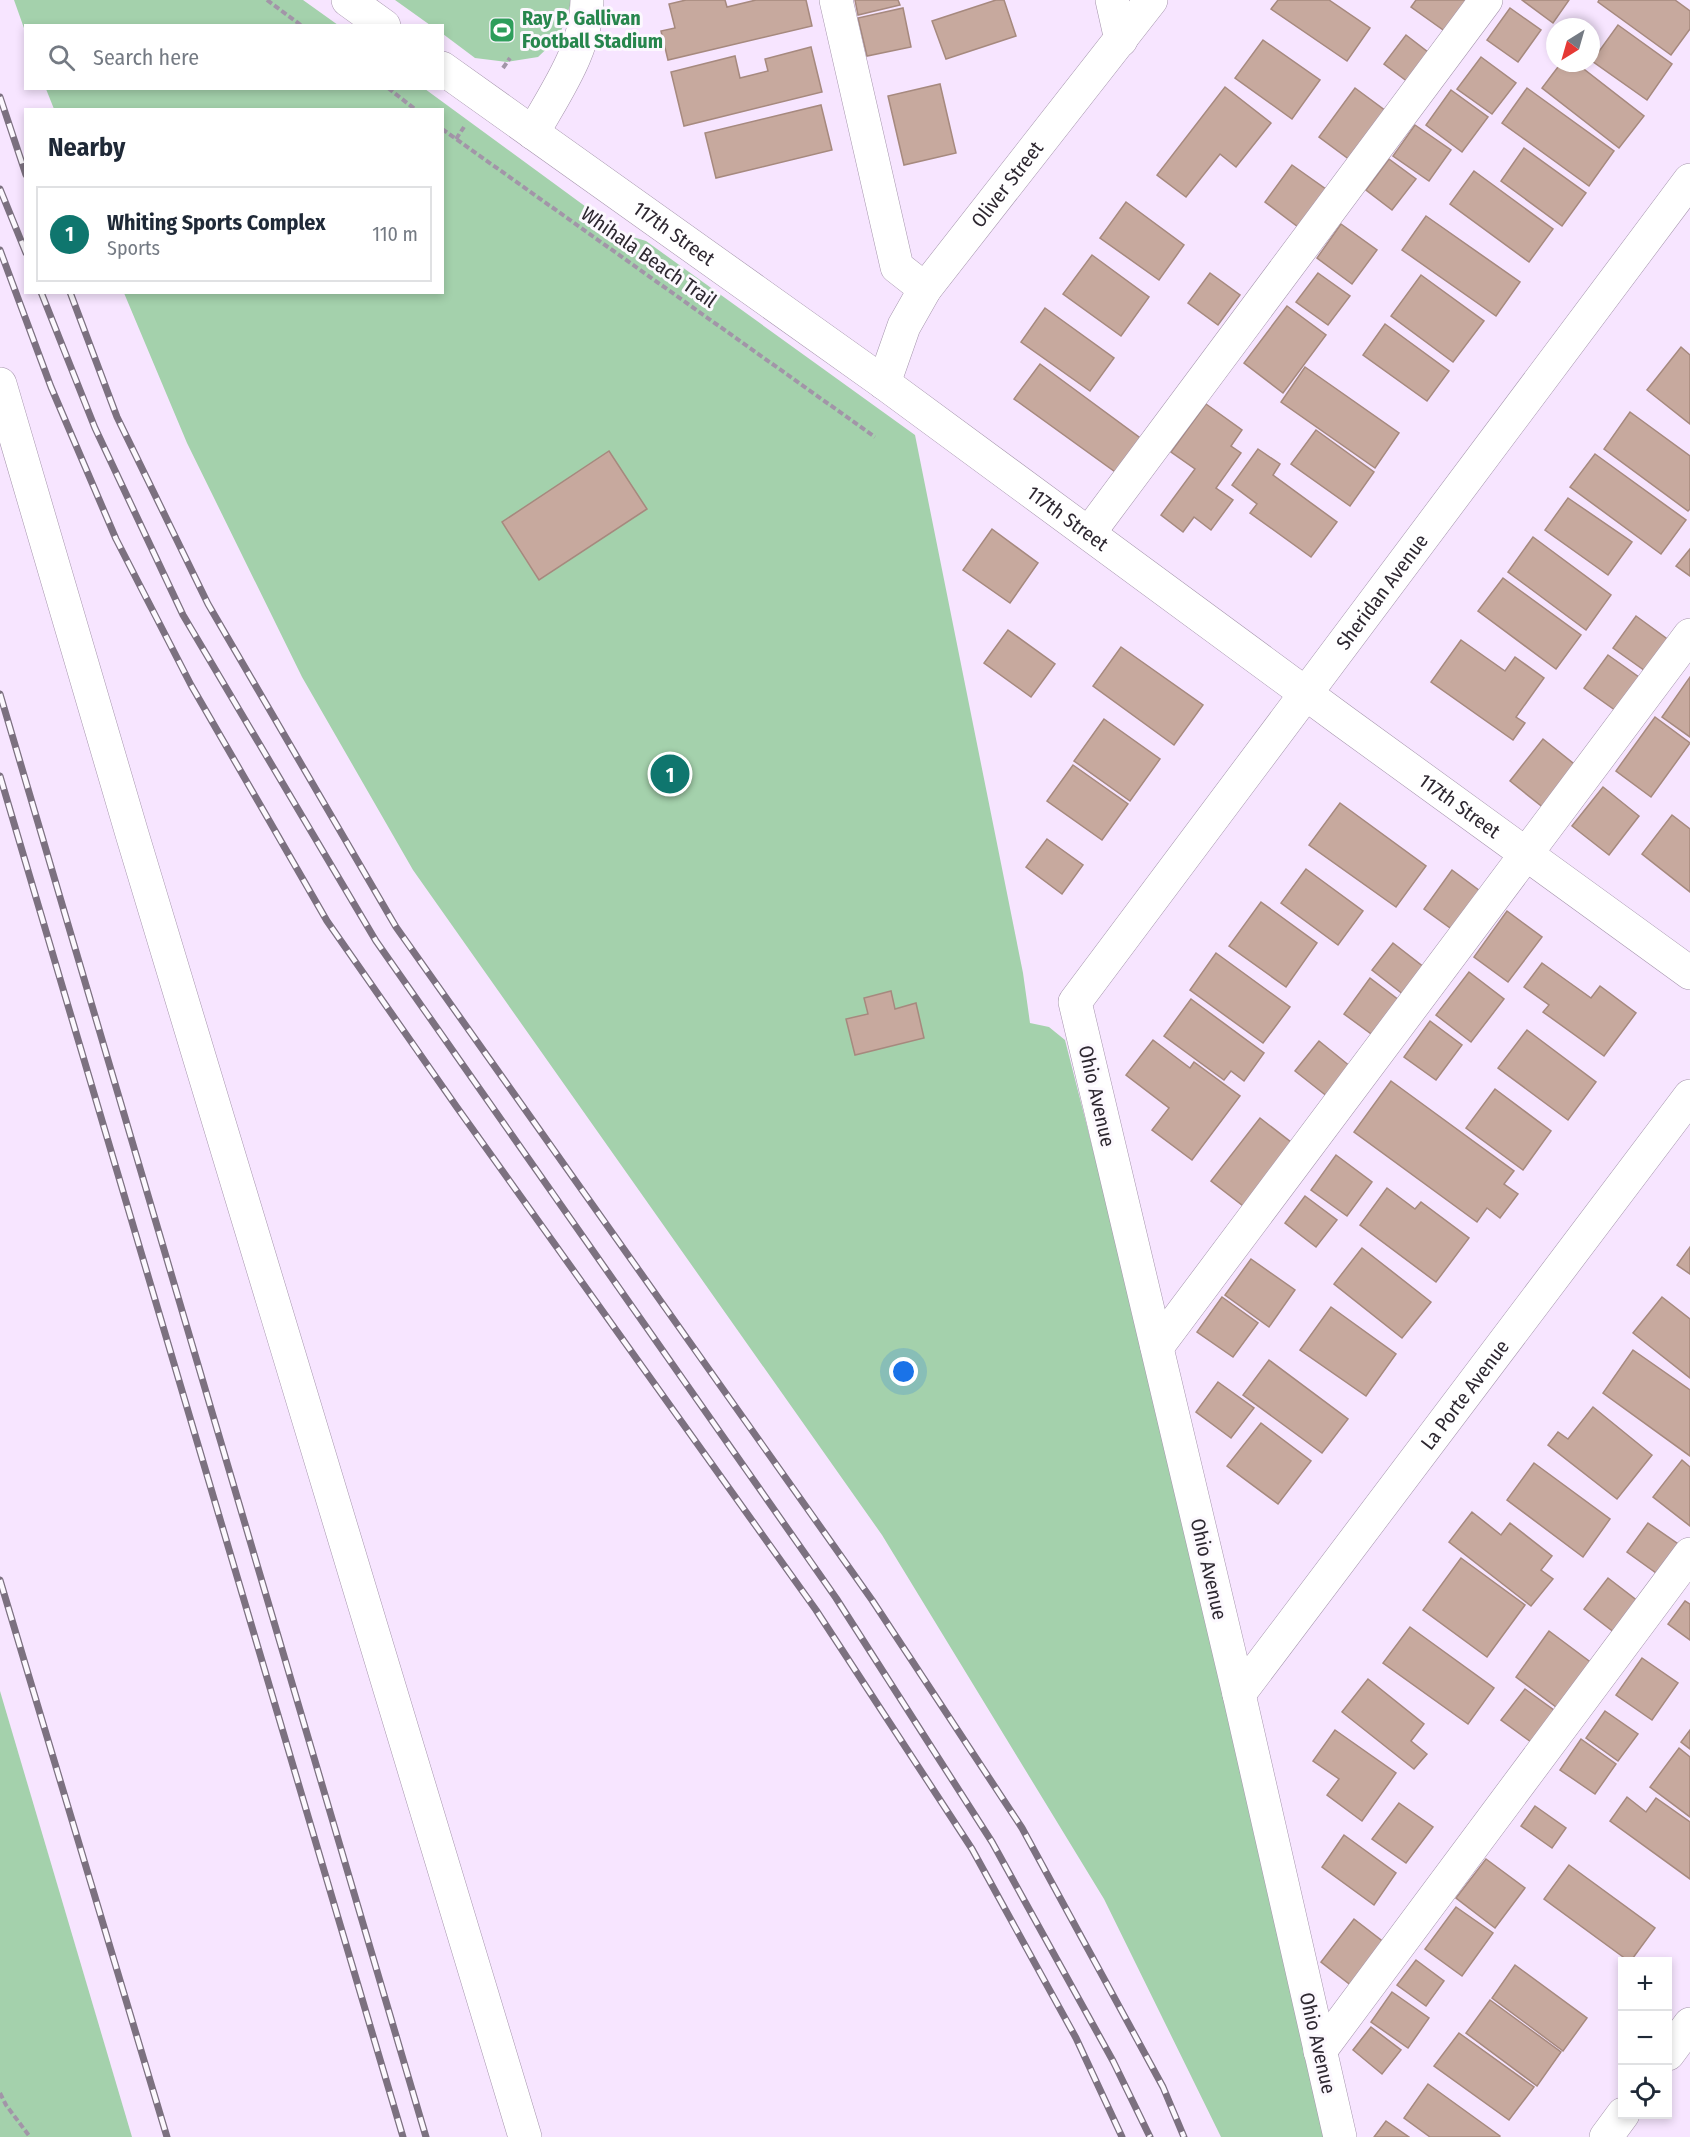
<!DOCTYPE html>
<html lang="en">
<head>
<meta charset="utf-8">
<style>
	:root { --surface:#fff; --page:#f6f6f7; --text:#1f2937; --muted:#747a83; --line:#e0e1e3; --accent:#0f766e }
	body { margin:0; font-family:"Fira Sans Condensed",sans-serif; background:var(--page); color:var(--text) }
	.controls { position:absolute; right:18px; bottom:18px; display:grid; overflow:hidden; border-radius:0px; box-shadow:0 3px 9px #0003 }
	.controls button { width:54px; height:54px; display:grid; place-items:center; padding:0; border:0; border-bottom:2px solid var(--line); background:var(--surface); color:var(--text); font:30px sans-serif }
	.compass { position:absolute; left:1546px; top:18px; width:54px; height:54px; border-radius:50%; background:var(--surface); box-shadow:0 3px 9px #0003; rotate:217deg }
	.you { position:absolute; left:904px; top:1372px; width:21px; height:21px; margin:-15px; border:4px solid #fff; border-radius:50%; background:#1a73e8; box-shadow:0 0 0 9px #1a73e833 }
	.badge { display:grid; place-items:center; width:39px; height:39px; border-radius:50%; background:var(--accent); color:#fff; font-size:20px; font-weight:700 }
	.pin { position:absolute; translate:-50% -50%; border:3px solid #fff; box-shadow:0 2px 6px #0006 }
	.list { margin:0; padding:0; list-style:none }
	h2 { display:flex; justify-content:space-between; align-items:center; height:78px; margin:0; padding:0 24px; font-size:26px }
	h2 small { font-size:20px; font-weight:400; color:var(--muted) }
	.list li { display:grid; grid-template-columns:39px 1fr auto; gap:18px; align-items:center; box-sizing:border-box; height:96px; margin:0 12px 12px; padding:0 12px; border:2px solid var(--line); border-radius:0px }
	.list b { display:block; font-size:22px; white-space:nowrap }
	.list p { margin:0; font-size:20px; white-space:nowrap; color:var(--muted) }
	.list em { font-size:20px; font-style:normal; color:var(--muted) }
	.icon { flex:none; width:33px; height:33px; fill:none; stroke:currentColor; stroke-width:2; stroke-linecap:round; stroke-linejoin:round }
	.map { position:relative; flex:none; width:1690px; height:2137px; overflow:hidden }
	.search { position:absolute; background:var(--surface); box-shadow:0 3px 9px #0003; left:24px; top:24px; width:420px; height:66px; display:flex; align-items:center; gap:15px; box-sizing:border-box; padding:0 21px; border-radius:0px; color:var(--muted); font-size:22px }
	.panel { position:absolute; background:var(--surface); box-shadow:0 3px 9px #0003; left:24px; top:108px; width:420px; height:186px; border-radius:0px }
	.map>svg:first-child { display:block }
	.green { fill:#a4d1ac }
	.building { fill:#c7a99e; stroke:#a6897e; stroke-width:1.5 }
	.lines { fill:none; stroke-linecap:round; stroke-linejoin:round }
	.minor-casing { stroke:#a595ac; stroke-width:34 }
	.path { stroke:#a295a8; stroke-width:4; stroke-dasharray:6 3; stroke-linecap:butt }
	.minor { stroke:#fff; stroke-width:33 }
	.rail-casing { stroke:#7c7180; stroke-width:7 }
	.rail { stroke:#fcf8fe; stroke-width:4.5; stroke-dasharray:14; stroke-linecap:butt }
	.labels { text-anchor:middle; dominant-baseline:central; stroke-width:6; stroke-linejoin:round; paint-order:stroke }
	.leisure-label { font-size:20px; font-weight:bold; fill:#27864d; stroke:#fcf8fe; text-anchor:start }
	.street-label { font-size:20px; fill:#2d2730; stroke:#fcf8fe }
</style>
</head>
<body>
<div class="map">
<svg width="1690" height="2137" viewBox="0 0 1690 2137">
	<rect width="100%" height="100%" fill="#f7e5ff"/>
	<g class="green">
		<polygon points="14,0 303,0 338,25 26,26 25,31"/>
		<polygon points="395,0 572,0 559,37 538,57 507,62 475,58 443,34 442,26 430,25"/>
		<polygon points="46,89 425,89 623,234 646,241 915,435 1023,973 1030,1023 1049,1027 1065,1040 1218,1640 1328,2137 1221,2137 1104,1899 882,1535 413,870 302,677 187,443 124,293 442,292 442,110 54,109"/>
		<polygon points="0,1691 132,2137 0,2137"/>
	</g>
	<g class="building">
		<polygon points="686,0 725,0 727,7 756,0 806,0 812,26 668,60 661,31 675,28 669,4"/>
		<polygon points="855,0 898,0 900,5 858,15"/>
		<polygon points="996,0 1004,0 1016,36 946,59 932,21"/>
		<polygon points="1278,0 1329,0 1370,28 1347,61 1271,9"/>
		<polygon points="1416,0 1468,0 1446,32 1411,7"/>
		<polygon points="1522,0 1569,0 1553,23"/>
		<polygon points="1599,0 1675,0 1690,11 1690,29 1671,55 1598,2"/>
		<polygon points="903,8 911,47 867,56 858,18"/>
		<polygon points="1510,8 1541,30 1518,62 1487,40"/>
		<polygon points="1618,25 1672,64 1647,100 1592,61"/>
		<polygon points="1406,35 1433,56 1412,85 1384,64"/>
		<polygon points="1263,40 1320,80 1292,119 1235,78"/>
		<polygon points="811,47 822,92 684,126 671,72 735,56 740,78 768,71 765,59"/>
		<polygon points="1481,57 1516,83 1492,114 1457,89"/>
		<polygon points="1561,63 1576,63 1644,116 1619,148 1542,88"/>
		<polygon points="940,84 956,153 904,165 888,96"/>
		<polygon points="1225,87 1271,123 1236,167 1220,154 1186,197 1157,175"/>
		<polygon points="1355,88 1390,114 1354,163 1319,137"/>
		<polygon points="1527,88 1614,151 1589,186 1502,123"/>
		<polygon points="1451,90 1488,117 1462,152 1426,125"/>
		<polygon points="821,105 832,150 716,178 705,133"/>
		<polygon points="1415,125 1451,150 1429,181 1393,156"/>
		<polygon points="1524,148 1586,193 1562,226 1501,181"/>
		<polygon points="1389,159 1416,179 1392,210 1366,190"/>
		<polygon points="1292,165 1330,192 1302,230 1265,202"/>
		<polygon points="1474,171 1553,229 1529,262 1450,204"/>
		<polygon points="1126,202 1184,245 1159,280 1100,238"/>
		<polygon points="1426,216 1520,282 1496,316 1402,250"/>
		<polygon points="1341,224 1377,250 1352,284 1317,258"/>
		<polygon points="1092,255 1149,297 1121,336 1063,294"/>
		<polygon points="1210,273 1240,295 1218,325 1188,303"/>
		<polygon points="1318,273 1350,296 1328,325 1296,302"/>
		<polygon points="1421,275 1484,321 1453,362 1391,316"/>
		<polygon points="1287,306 1326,335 1283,393 1244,363"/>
		<polygon points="1045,308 1114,358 1090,391 1021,342"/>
		<polygon points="1385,324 1449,371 1427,401 1363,355"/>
		<polygon points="1681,347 1690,355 1690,424 1647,390"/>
		<polygon points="1040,364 1143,440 1118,474 1014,399"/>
		<polygon points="1305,367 1399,433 1375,468 1281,402"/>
		<polygon points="1206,404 1242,430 1231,446 1241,453 1216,488 1233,500 1211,530 1194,517 1183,532 1161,515 1195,469 1171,452"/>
		<polygon points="1630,412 1690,456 1690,509 1688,511 1604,449"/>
		<polygon points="1316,430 1374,472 1350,506 1291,464"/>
		<polygon points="1258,449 1280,464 1273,475 1337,522 1311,557 1250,513 1257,504 1232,485"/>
		<polygon points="609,451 647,509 539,580 502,522"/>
		<polygon points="1595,454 1686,520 1661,554 1570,487"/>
		<polygon points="1568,498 1632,542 1608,575 1545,530"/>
		<polygon points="992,529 1038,563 1010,603 963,570"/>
		<polygon points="1533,537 1611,595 1586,630 1508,572"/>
		<polygon points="1690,549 1690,576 1676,566"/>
		<polygon points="1503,578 1581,635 1556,669 1478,611"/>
		<polygon points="1636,616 1670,641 1648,673 1613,648"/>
		<polygon points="1008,630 1055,664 1031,697 984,663"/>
		<polygon points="1461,640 1505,671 1515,657 1544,678 1516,717 1525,723 1513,740 1431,682"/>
		<polygon points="1121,647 1203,705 1174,745 1093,686"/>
		<polygon points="1608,655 1643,680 1619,713 1584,688"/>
		<polygon points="1690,677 1690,737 1662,717"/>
		<polygon points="1655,717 1690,743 1651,797 1616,771"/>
		<polygon points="1104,719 1160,759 1130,801 1074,761"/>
		<polygon points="1543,739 1578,767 1545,809 1510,781"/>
		<polygon points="1073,765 1128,804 1102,840 1047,801"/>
		<polygon points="1603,787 1639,816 1609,855 1572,826"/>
		<polygon points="1340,803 1426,866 1396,907 1309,845"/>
		<polygon points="1672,815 1690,829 1690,892 1642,854"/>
		<polygon points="1047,839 1083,865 1062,894 1026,867"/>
		<polygon points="1306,869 1363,911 1338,945 1281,903"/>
		<polygon points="1452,870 1484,894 1457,933 1424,909"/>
		<polygon points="1261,902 1317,943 1286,987 1229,946"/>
		<polygon points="1507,911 1542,937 1508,982 1474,957"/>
		<polygon points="1393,943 1425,968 1404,995 1372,970"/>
		<polygon points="1216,953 1290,1007 1263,1043 1190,990"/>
		<polygon points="1542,963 1591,998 1600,986 1636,1013 1604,1056 1543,1012 1549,1005 1524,987"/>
		<polygon points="1469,972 1504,999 1471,1042 1436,1015"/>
		<polygon points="1370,978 1404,1004 1378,1039 1344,1014"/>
		<polygon points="891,991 895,1009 916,1003 924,1038 855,1055 846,1019 868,1014 864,998"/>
		<polygon points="1191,999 1264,1053 1244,1081 1231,1071 1224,1080 1164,1036"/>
		<polygon points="1430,1021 1462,1045 1436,1080 1404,1057"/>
		<polygon points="1527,1030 1596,1082 1568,1120 1498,1068"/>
		<polygon points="1153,1040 1190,1068 1194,1062 1240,1096 1192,1160 1152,1130 1169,1108 1126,1075"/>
		<polygon points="1319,1041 1356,1071 1333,1101 1295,1071"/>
		<polygon points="1391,1081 1514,1171 1504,1184 1518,1194 1500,1218 1487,1208 1477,1222 1354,1132"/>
		<polygon points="1495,1089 1551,1131 1523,1170 1466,1128"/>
		<polygon points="1260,1118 1296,1146 1247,1209 1211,1181"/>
		<polygon points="1336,1155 1372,1182 1347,1216 1311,1190"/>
		<polygon points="1387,1188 1415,1209 1421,1202 1469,1238 1436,1282 1360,1225"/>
		<polygon points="1305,1196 1337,1220 1316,1247 1285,1223"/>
		<polygon points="1690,1247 1690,1274 1677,1265"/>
		<polygon points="1362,1248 1431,1302 1402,1338 1334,1284"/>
		<polygon points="1251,1259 1295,1290 1269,1327 1225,1295"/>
		<polygon points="1222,1297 1258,1323 1233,1357 1197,1332"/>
		<polygon points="1662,1297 1690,1319 1690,1378 1633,1333"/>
		<polygon points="1331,1307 1396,1354 1366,1396 1300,1350"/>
		<polygon points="1633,1350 1690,1390 1690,1456 1603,1393"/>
		<polygon points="1269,1360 1348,1419 1322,1453 1243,1395"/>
		<polygon points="1218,1382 1254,1408 1231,1438 1196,1412"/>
		<polygon points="1593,1407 1652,1455 1617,1499 1548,1445 1558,1432 1568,1439"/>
		<polygon points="1261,1423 1311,1461 1278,1504 1227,1466"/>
		<polygon points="1682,1460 1690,1467 1690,1526 1653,1497"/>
		<polygon points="1534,1463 1610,1519 1583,1557 1507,1500"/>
		<polygon points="1472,1512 1501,1535 1510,1523 1552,1556 1541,1570 1553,1579 1531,1606 1449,1542"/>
		<polygon points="1648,1523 1684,1548 1663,1578 1627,1552"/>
		<polygon points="1461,1558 1525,1605 1487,1657 1423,1610"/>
		<polygon points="1608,1578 1639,1602 1615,1633 1584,1609"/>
		<polygon points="1685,1601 1690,1604 1690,1640 1668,1624"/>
		<polygon points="1410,1627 1494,1688 1468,1724 1383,1663"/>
		<polygon points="1549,1631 1597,1667 1564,1713 1516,1677"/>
		<polygon points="1642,1658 1678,1683 1652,1720 1616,1695"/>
		<polygon points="1368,1679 1424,1724 1411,1741 1427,1754 1414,1769 1342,1712"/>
		<polygon points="1525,1689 1558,1713 1535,1745 1501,1720"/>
		<polygon points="1605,1711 1638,1734 1618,1761 1586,1738"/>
		<polygon points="1335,1730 1396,1773 1362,1821 1327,1795 1339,1779 1313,1761"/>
		<polygon points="1690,1730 1690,1749 1681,1742"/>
		<polygon points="1581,1739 1616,1764 1595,1794 1560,1770"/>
		<polygon points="1679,1748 1690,1757 1690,1817 1650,1787"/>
		<polygon points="1627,1797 1646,1812 1656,1798 1690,1822 1690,1879 1610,1821"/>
		<polygon points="1399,1803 1433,1827 1406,1863 1372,1839"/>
		<polygon points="1535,1806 1566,1828 1552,1848 1521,1826"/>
		<polygon points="1344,1835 1396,1873 1374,1905 1322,1867"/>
		<polygon points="1486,1859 1525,1888 1495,1928 1456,1898"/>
		<polygon points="1569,1865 1655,1928 1630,1962 1544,1899"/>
		<polygon points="1456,1907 1493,1933 1462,1976 1425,1949"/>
		<polygon points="1354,1919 1390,1947 1357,1990 1321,1962"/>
		<polygon points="1416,1960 1444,1981 1426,2006 1397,1985"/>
		<polygon points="1515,1965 1587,2018 1563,2051 1492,1998"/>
		<polygon points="1392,1992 1429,2018 1408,2048 1371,2022"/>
		<polygon points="1490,2000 1561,2052 1537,2086 1466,2033"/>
		<polygon points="1371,2027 1401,2050 1382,2074 1353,2050"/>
		<polygon points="1459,2033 1534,2087 1509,2120 1434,2066"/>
		<polygon points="1428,2084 1500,2136 1499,2137 1430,2137 1404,2118"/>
		<polygon points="1386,2121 1409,2137 1374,2137"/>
	</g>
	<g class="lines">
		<g class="minor-casing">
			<g id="minor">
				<polyline points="348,0 384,26"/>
				<polyline points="836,0 897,267 925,289"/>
				<polyline points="1112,0 1121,40"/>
				<path id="s1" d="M442,68L884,383L1343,721L1690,973"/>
				<path d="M533,133C556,91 587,49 587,0"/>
				<path id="s2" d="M884,383L904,326L925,289L1151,0"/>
				<polyline points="0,384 132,834 525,2137"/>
				<polyline points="1089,533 1486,0"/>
				<polyline points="1157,1347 1690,635"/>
				<path id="s3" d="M1239,1694L1690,1096"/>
				<polyline points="1320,2051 1690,1554"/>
				<polyline points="1668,2054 1690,2024"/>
				<path id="s4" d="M1340,2137L1239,1694L1075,1002L1690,180"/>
				<polyline points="1606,2137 1623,2114"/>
			</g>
		</g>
		<g class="path">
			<polyline points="267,0 302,26"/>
			<polyline points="503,68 510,58"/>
			<polyline points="388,88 416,110"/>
			<polyline points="442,129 875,437"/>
			<polyline points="456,139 464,127"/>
			<polyline points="0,2093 6,2105 30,2137"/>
		</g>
		<use href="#minor" class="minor"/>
		<g class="rail-casing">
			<g id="rail">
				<polyline points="0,97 26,175"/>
				<polyline points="0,189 26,253"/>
				<polyline points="0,250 51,387 116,539 191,685 327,921 456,1106 816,1610 972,1849 1076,2038 1122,2137"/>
				<polyline points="41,292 95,428 183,615 376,941 836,1598 992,1842 1113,2061 1150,2137"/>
				<polyline points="70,292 117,417 208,604 396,927 872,1600 1022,1828 1163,2087 1184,2137"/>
				<polyline points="0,694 426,2137"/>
				<polyline points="0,776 403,2137"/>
				<polyline points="0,1580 167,2137"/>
			</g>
		</g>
		<use href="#rail" class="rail"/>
	</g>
	<defs>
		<g id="stadium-square" transform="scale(1.35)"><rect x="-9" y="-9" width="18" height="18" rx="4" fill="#2e9e5b" stroke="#fcf8fe"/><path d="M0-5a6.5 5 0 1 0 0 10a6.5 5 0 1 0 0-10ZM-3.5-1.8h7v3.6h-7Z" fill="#fff"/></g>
	</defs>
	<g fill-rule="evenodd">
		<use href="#stadium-square" x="502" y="30"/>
	</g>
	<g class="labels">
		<g class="leisure-label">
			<text x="522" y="18">Ray P. Gallivan<tspan x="522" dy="23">Football Stadium</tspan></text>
		</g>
		<g class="street-label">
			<text stroke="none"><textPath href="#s2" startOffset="236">Oliver Street</textPath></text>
			<text stroke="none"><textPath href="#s1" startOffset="285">117th Street</textPath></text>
			<text transform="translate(649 257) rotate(35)">Whihala Beach Trail</text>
			<text stroke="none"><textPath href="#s1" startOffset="771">117th Street</textPath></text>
			<text stroke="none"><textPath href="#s4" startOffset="1678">Sheridan Avenue</textPath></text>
			<text stroke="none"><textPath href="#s1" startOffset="1257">117th Street</textPath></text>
			<text transform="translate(1097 1096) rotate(77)">Ohio Avenue</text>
			<text stroke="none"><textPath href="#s3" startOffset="375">La Porte Avenue</textPath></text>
			<text transform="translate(1209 1569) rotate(77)">Ohio Avenue</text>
			<text transform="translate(1318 2043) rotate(77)">Ohio Avenue</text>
		</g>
	</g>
</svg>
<div class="controls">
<button>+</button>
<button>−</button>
<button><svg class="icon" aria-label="locate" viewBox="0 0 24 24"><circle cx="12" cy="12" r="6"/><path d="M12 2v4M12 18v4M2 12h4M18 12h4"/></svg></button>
</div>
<svg class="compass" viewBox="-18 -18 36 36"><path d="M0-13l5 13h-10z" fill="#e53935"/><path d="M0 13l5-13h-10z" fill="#747a83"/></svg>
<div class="you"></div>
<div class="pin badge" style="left:670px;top:774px">1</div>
<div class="search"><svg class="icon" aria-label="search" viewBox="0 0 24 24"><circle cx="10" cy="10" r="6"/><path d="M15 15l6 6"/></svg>Search here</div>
<section class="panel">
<h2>Nearby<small></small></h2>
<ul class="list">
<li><span class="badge">1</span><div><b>Whiting Sports Complex</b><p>Sports</p></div><em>110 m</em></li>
</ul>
</section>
</div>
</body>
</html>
